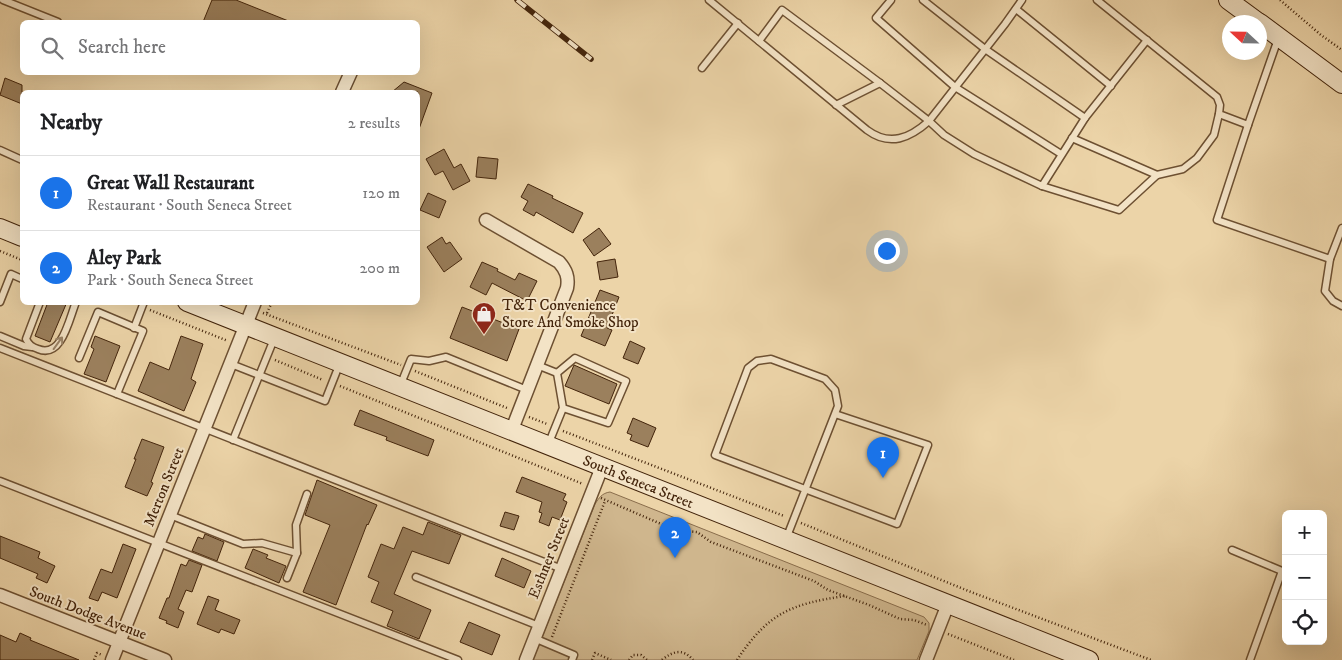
<!DOCTYPE html>
<html lang="en">
<head>
<meta charset="utf-8">
<style>
	:root { --surface:#fff; --page:#f6f6f6; --text:#202124; --muted:#757577; --line:#e0e0e0; --accent:#1a73e8 }
	body { margin:0; font-family:"IM FELL DW Pica",serif; background:var(--page); color:var(--text) }
	.controls { position:absolute; right:15px; bottom:15px; display:grid; overflow:hidden; border-radius:8px; box-shadow:0 5px 20px #0002 }
	.controls button { width:45px; height:45px; display:grid; place-items:center; padding:0; border:0; border-bottom:1px solid var(--line); background:var(--surface); color:var(--text); font:25px sans-serif }
	.compass { position:absolute; left:1222px; top:15px; width:45px; height:45px; border-radius:50%; background:var(--surface); box-shadow:0 5px 20px #0002; rotate:292deg }
	.you { position:absolute; left:886px; top:250px; width:18px; height:18px; margin:-12px; border:4px solid #fff; border-radius:50%; background:#1a73e8; box-shadow:0 0 0 8px #1a73e833 }
	.badge { display:grid; place-items:center; width:32px; height:32px; border-radius:50%; background:var(--accent); color:#fff; font-size:16px; font-weight:700 }
	.pin { position:absolute; translate:-50% -41px; filter:drop-shadow(0 1px 2px #0008) }
	.pin::after { content:''; position:absolute; top:26px; width:18px; height:15px; background:inherit; clip-path:polygon(0 0,100% 0,50% 100%) }
	.list { margin:0; padding:0; list-style:none }
	h2 { display:flex; justify-content:space-between; align-items:center; height:65px; margin:0; padding:0 20px; font-size:21px }
	h2 small { font-size:16px; font-weight:400; color:var(--muted) }
	.list li { display:grid; grid-template-columns:32px 1fr auto; gap:15px; align-items:center; box-sizing:border-box; height:75px; padding:0 20px; border-top:1px solid var(--line) }
	.list b { display:block; font-size:19px; white-space:nowrap }
	.list p { margin:0; font-size:16px; white-space:nowrap; color:var(--muted) }
	.list em { font-size:16px; font-style:normal; color:var(--muted) }
	.icon { flex:none; width:28px; height:28px; fill:none; stroke:currentColor; stroke-width:2; stroke-linecap:round; stroke-linejoin:round }
	.map { position:relative; flex:none; width:1342px; height:660px; overflow:hidden }
	.search { position:absolute; background:var(--surface); box-shadow:0 5px 20px #0002; left:20px; top:20px; width:400px; height:55px; display:flex; align-items:center; gap:12px; box-sizing:border-box; padding:0 18px; border-radius:8px; color:var(--muted); font-size:19px }
	.panel { position:absolute; background:var(--surface); box-shadow:0 5px 20px #0002; left:20px; top:90px; width:400px; height:215px; border-radius:8px }
	.map>svg:first-child { display:block }
	.green { fill:#cfb68d; stroke:#896d4c }
	.building { fill:#9b805d; stroke:#43240b }
	.lines { fill:none; stroke-linecap:round; stroke-linejoin:round }
	.lane-casing { stroke:#6d5032; stroke-width:9 }
	.street-casing { stroke:#6d5032; stroke-width:15 }
	.secondary-casing { stroke:#43240b; stroke-width:20 }
	.path { stroke:#43240b; stroke-width:2.5; stroke-dasharray:1 2.5; stroke-linecap:butt }
	.lane { stroke:#f3e3c6; stroke-width:6 }
	.street { stroke:#f3e3c6; stroke-width:12 }
	.secondary { stroke:#f3e3c6; stroke-width:18 }
	.rail-casing { stroke:#43240b; stroke-width:5.5 }
	.rail { stroke:#f3e3c6; stroke-width:4; stroke-dasharray:11; stroke-linecap:butt }
	.oneway { stroke:#9b8468 }
	.labels { text-anchor:middle; dominant-baseline:central; stroke-width:4; stroke-linejoin:round; paint-order:stroke }
	.poi-label { font-size:15px; fill:#43240b; stroke:#f3e3c6; text-anchor:start }
	.street-label { font-size:15px; fill:#43240b; stroke:#f3e3c6 }
</style>
</head>
<body>
<div class="map">
<svg width="1342" height="660" viewBox="0 0 1342 660">
	<rect width="100%" height="100%" fill="#ecd4a8"/>
	<filter id="stains"><feTurbulence type="fractalNoise" baseFrequency=".004" numOctaves="4"/><feColorMatrix values="0 0 0 0 .2 0 0 0 0 .09 0 0 0 0 .02 0 0 0 .5 -.17"/></filter>
	<radialGradient id="worn" r=".72"><stop offset=".6" stop-color="#630" stop-opacity="0"/><stop offset="1" stop-color="#630" stop-opacity=".3"/></radialGradient>
	<path class="green" d="M610,492L924,617L929,623V631L917,660H533L595,504C599,498 602,493 610,492Z"/>
	<g class="building">
		<polygon points="212,0 236,0 291,22 203,22"/>
		<polygon points="5,78 22,85 22,104 0,95"/>
		<polygon points="404,82 432,93 419,129 418,129 418,92 392,92"/>
		<polygon points="444,149 454,168 461,164 470,181 453,190 443,171 435,175 426,159"/>
		<polygon points="478,157 498,159 496,179 476,177"/>
		<polygon points="528,184 553,196 552,198 583,213 573,233 536,212 534,216 523,210 528,201 521,197"/>
		<polygon points="428,193 446,201 439,218 420,210"/>
		<polygon points="599,228 611,244 594,256 583,240"/>
		<polygon points="442,237 446,244 450,242 462,259 444,272 427,247"/>
		<polygon points="615,259 618,277 600,280 597,262"/>
		<polygon points="482,262 498,269 497,271 515,280 519,273 537,281 527,301 492,283 486,295 470,287"/>
		<polygon points="600,290 619,297 607,328 612,330 605,346 581,336"/>
		<polygon points="48,302 67,302 50,342 35,336"/>
		<polygon points="462,307 519,329 507,361 450,338"/>
		<polygon points="95,336 120,346 106,382 84,374 94,349 91,347"/>
		<polygon points="181,336 203,344 191,379 196,382 184,411 138,391 150,362 169,370"/>
		<polygon points="630,341 645,348 638,364 623,358"/>
		<polygon points="574,365 617,384 609,404 565,386"/>
		<polygon points="360,410 434,440 428,456 386,440 387,437 354,425"/>
		<polygon points="633,418 656,428 648,447 630,440 632,435 627,433"/>
		<polygon points="142,439 164,447 151,482 153,483 147,496 125,487 136,459 134,459"/>
		<polygon points="522,477 566,494 563,500 567,502 560,520 552,517 549,526 539,522 542,513 539,512 542,502 516,492"/>
		<polygon points="317,480 377,505 368,525 367,524 336,605 303,592 330,525 305,515"/>
		<polygon points="505,512 519,516 514,530 500,526"/>
		<polygon points="428,522 461,535 449,564 412,551 394,594 431,610 419,639 387,626 393,611 371,602 379,582 368,577 381,544 394,549 403,527 423,535"/>
		<polygon points="205,534 224,542 217,561 192,551 198,537 203,539"/>
		<polygon points="0,536 40,552 38,558 55,566 47,583 36,578 38,574 0,558"/>
		<polygon points="123,544 136,549 117,598 102,592 98,601 89,598 101,569 112,573"/>
		<polygon points="253,549 268,555 266,558 286,566 279,583 245,568"/>
		<polygon points="502,558 531,571 524,588 495,576"/>
		<polygon points="189,560 202,565 192,592 186,590 178,609 184,612 178,628 166,623 167,621 159,618 167,598 169,598 181,564 186,566"/>
		<polygon points="208,596 219,600 215,610 240,620 234,634 221,629 219,633 197,624"/>
		<polygon points="469,622 500,635 492,655 460,642"/>
		<polygon points="20,633 31,638 30,640 79,660 0,660 0,635 16,642"/>
	</g>
	<g class="lines">
		<g class="lane-casing">
			<g id="lane">
				<polyline points="3,0 58,22"/>
				<path d="M709,0L867,130C890,147 910,138 929,121L1005,24L1022,0"/>
				<polyline points="891,0 876,18 955,87 1061,154"/>
				<polyline points="923,0 985,49 1085,118"/>
				<polyline points="1097,0 1217,97 1220,105 1219,114 1248,125 1278,39"/>
				<polyline points="1016,9 1111,86"/>
				<polyline points="759,41 782,10 880,83 929,121 944,135 974,154 1042,186 1085,118 1147,40"/>
				<polyline points="702,68 738,23"/>
				<polyline points="836,105 880,83"/>
				<polyline points="1248,125 1217,220 1330,259 1342,228"/>
				<polyline points="1072,138 1157,175"/>
				<polyline points="0,150 22,160"/>
				<polyline points="1042,186 1119,210 1157,175 1183,169 1197,158 1214,135 1219,114"/>
				<polyline points="1330,259 1325,291 1333,301 1342,306"/>
				<polyline points="0,302 11,274 22,279"/>
				<path d="M40,302L26,339C29,345 32,347 38,349C62,359 69,319 76,302"/>
				<polyline points="134,328 144,302"/>
				<polyline points="0,336 24,346 32,347"/>
				<polyline points="0,348 562,569"/>
				<polyline points="79,358 98,312 143,331 117,394"/>
				<polyline points="231,364 325,401 340,363"/>
				<polyline points="537,365 557,373"/>
				<polyline points="400,386 411,359 429,361 446,357 527,390"/>
				<polyline points="233,440 274,339"/>
				<polyline points="548,445 563,408 557,373 575,358 626,381 608,423 563,408"/>
				<polyline points="0,481 458,660"/>
				<polyline points="170,515 243,544 262,543 297,553 287,578"/>
				<polyline points="786,539 838,406 835,390 825,379 771,359 757,361 748,368 715,455 897,524 928,445 835,414"/>
				<polyline points="1232,550 1282,571 1250,660"/>
				<polyline points="297,553 296,525 307,494"/>
				<polyline points="416,577 539,626"/>
				<polyline points="534,638 574,655 572,660"/>
			</g>
		</g>
		<g class="street-casing">
			<g id="street">
				<polyline points="342,92 351,72"/>
				<path d="M486,220L559,262C566,270 569,277 567,288L511,432"/>
				<polyline points="0,595 165,660"/>
				<polyline points="112,660 255,302"/>
				<polyline points="526,660 602,467"/>
				<polyline points="926,660 948,604"/>
			</g>
		</g>
		<g class="secondary-casing">
			<g id="secondary">
				<polyline points="1228,0 1258,22"/>
				<polyline points="1260,23 1342,84"/>
				<polyline points="0,228 22,237"/>
				<polyline points="187,302 1089,660"/>
			</g>
		</g>
		<g class="path">
			<polyline points="1280,0 1321,35 1342,50"/>
			<polyline points="0,251 22,260"/>
			<polyline points="150,310 228,341"/>
			<polyline points="263,313 401,365"/>
			<polyline points="267,313 272,302"/>
			<polyline points="275,360 323,380"/>
			<polyline points="415,371 507,408"/>
			<polyline points="340,386 583,484"/>
			<polyline points="529,417 547,424"/>
			<polyline points="563,431 784,516"/>
			<polyline points="601,498 675,530 697,532 711,542 814,581 828,590 869,605 900,619 914,620 927,625"/>
			<polyline points="801,523 971,592 1151,660"/>
			<polyline points="948,634 1014,660"/>
			<polyline points="552,637 605,501"/>
			<polyline points="94,660 97,653 102,655"/>
			<polyline points="592,660 595,653 611,660"/>
			<polyline points="629,660 633,655 641,655 647,660"/>
			<path d="M662,660C673,651 683,648 693,660"/>
			<path d="M737,660C768,613 791,604 845,596"/>
		</g>
		<use href="#lane" class="lane"/>
		<use href="#street" class="street"/>
		<use href="#secondary" class="secondary"/>
		<g class="rail-casing">
			<polyline id="rail" points="517,0 591,59"/>
		</g>
		<use href="#rail" class="rail"/>
	</g>
	<defs><path id="oneway-shaft" d="M-6 0H5M1.5-3L5.5 0L1.5 3" fill="none" stroke-width="1.6" stroke-linecap="round" stroke-linejoin="round" transform="scale(1.25)"/></defs>
	<use class="oneway" href="#oneway-shaft" transform="translate(58 343) rotate(-54)"/>
	<defs>
		<g id="shop-pin" transform="scale(1.25)"><path d="M0 17L-7.5 6A9.5 9.5 0 1 1 7.5 6Z" fill="#8f2418" stroke="#f3e3c6"/><path d="M-5-2.5h2.3a2.7 3.5 0 0 1 5.4 0H5L5.5 6h-11ZM-1.5-2.5h3a1.5 2.3 0 0 0-3 0Z" fill="#fff"/></g>
	</defs>
	<g fill-rule="evenodd">
		<use href="#shop-pin" x="484" y="314"/>
	</g>
	<g class="labels">
		<g class="poi-label">
			<text x="502" y="305">T&amp;T Convenience<tspan x="502" dy="17">Store And Smoke Shop</tspan></text>
		</g>
		<g class="street-label">
			<text transform="translate(638 482) rotate(22)">South Seneca Street</text>
			<text transform="translate(164 487) rotate(-68)">Merton Street</text>
			<text transform="translate(549 558) rotate(-68)">Esthner Street</text>
			<text transform="translate(88 613) rotate(21)">South Dodge Avenue</text>
		</g>
	</g>
	<rect width="100%" height="100%" filter="url(#stains)"/>
	<rect width="100%" height="100%" fill="url(#worn)"/>
</svg>
<div class="controls">
<button>+</button>
<button>−</button>
<button><svg class="icon" aria-label="locate" viewBox="0 0 24 24"><circle cx="12" cy="12" r="6"/><path d="M12 2v4M12 18v4M2 12h4M18 12h4"/></svg></button>
</div>
<svg class="compass" viewBox="-18 -18 36 36"><path d="M0-13l5 13h-10z" fill="#e53935"/><path d="M0 13l5-13h-10z" fill="#757577"/></svg>
<div class="you"></div>
<div class="pin badge" style="left:883px;top:478px">1</div>
<div class="pin badge" style="left:675px;top:558px">2</div>
<div class="search"><svg class="icon" aria-label="search" viewBox="0 0 24 24"><circle cx="10" cy="10" r="6"/><path d="M15 15l6 6"/></svg>Search here</div>
<section class="panel">
<h2>Nearby<small>2 results</small></h2>
<ul class="list">
<li><span class="badge">1</span><div><b>Great Wall Restaurant</b><p>Restaurant · South Seneca Street</p></div><em>120 m</em></li>
<li><span class="badge">2</span><div><b>Aley Park</b><p>Park · South Seneca Street</p></div><em>200 m</em></li>
</ul>
</section>
</div>
</body>
</html>
